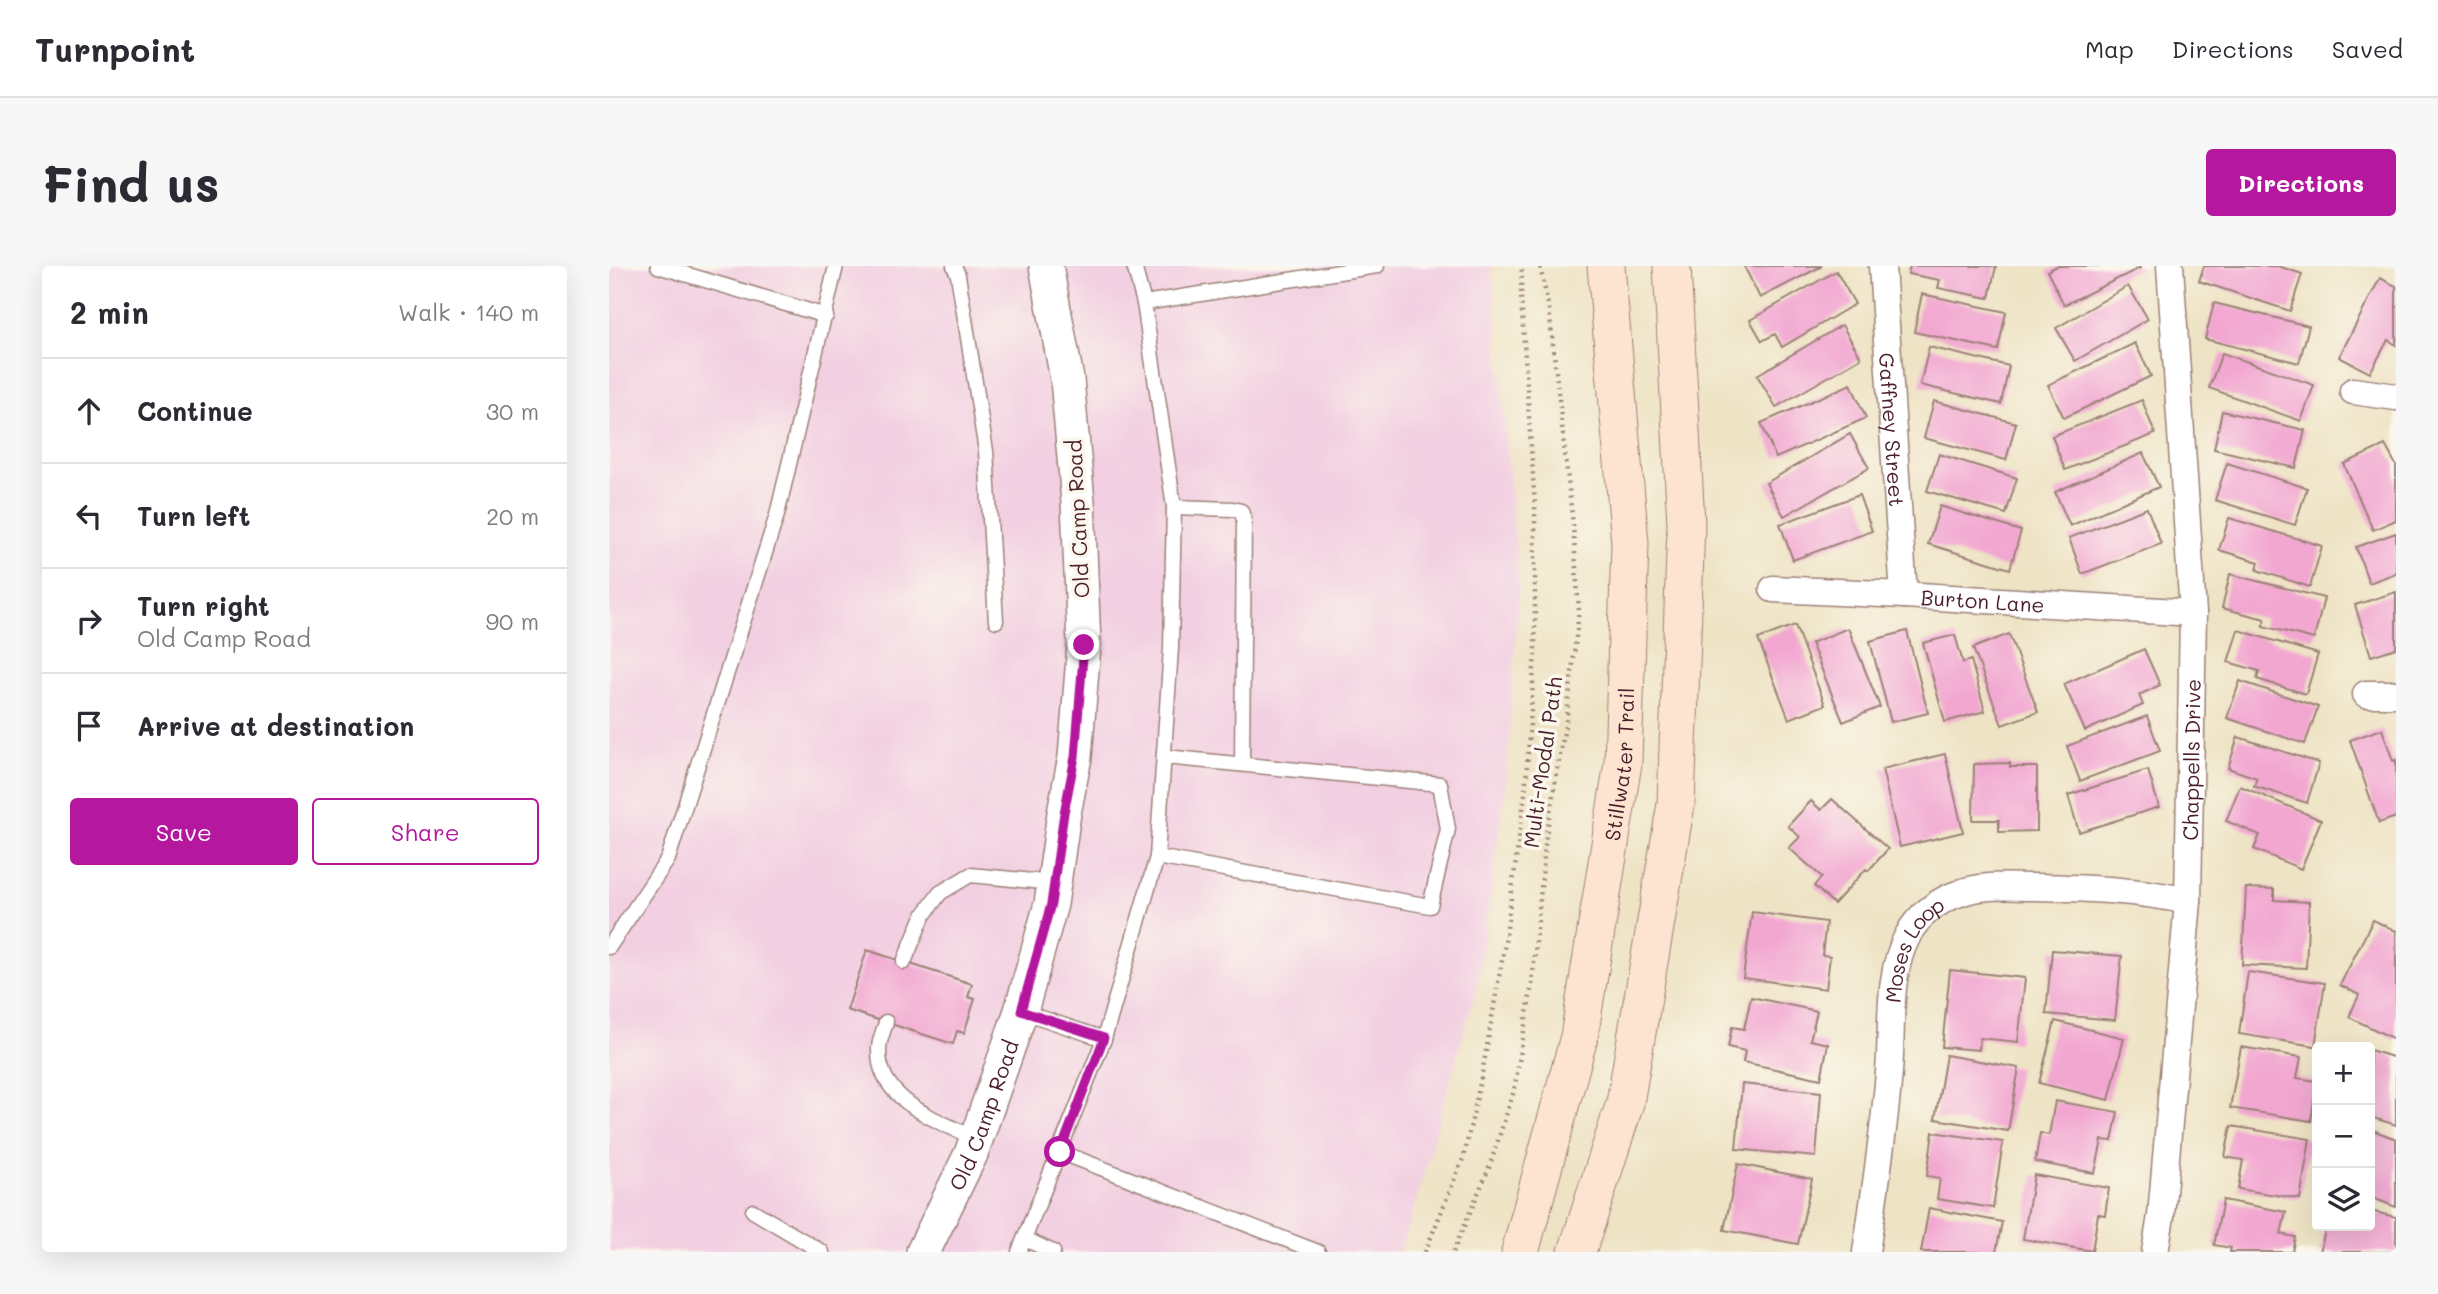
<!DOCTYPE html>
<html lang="en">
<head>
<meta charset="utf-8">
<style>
	:root { --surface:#fff; --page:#f7f7f7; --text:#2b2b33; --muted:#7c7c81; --line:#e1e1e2; --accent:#b5179e }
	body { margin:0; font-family:Mali,sans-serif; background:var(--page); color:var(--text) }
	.controls { position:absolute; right:21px; bottom:21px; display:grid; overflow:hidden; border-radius:7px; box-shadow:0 7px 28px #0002 }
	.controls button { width:63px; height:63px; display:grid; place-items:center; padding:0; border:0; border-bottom:2px solid var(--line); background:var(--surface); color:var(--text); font:35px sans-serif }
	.stop { position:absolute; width:21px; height:21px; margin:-16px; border:5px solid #b5179e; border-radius:50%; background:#fff }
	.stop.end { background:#b5179e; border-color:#fff; box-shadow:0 2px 7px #0008 }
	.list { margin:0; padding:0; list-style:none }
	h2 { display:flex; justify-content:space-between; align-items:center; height:91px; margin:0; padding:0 28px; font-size:30px }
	h2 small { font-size:23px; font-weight:400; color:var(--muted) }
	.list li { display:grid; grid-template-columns:46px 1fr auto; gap:21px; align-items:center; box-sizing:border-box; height:105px; padding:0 28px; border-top:2px solid var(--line) }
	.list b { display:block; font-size:26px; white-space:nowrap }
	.list p { margin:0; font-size:23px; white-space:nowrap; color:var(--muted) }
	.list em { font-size:23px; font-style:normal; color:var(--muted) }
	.actions { display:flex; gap:14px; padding:21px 28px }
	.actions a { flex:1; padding:16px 0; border:2px solid var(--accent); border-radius:7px; text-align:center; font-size:24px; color:var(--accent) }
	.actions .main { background:var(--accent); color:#fff }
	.icon { flex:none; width:38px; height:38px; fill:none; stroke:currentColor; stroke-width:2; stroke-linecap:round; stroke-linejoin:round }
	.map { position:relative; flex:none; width:1787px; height:986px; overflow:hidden; border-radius:7px }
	header { display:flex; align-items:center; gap:42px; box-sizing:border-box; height:98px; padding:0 35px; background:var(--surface); border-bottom:2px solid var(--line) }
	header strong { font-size:33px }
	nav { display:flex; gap:38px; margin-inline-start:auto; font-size:24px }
	.intro { display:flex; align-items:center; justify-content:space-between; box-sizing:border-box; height:168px; padding:0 42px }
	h1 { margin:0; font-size:49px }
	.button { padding:18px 32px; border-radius:7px; background:var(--accent); color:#fff; font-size:24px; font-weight:700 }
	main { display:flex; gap:42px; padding:0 42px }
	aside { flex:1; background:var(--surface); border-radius:7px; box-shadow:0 7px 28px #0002 }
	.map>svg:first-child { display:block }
	.built { fill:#f2cfe1 }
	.building { fill:#f2a7d1 }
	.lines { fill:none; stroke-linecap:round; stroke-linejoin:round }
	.service-casing { stroke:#9c8178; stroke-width:17 }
	.minor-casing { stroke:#9c8178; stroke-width:29 }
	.tertiary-casing { stroke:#9c8178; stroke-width:36 }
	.secondary-casing { stroke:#9c8178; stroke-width:39 }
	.path { stroke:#9c8178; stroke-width:4.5; stroke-dasharray:2 5; stroke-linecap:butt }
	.service { stroke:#fff; stroke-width:14 }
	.minor { stroke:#fff; stroke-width:26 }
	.tertiary { stroke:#fff; stroke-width:33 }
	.secondary { stroke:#fde4d1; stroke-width:37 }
	.route { stroke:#b5179e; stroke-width:9 }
	.labels { text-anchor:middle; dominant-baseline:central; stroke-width:7; stroke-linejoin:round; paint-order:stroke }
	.street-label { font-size:21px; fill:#4a1f2b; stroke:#fbf7ec }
</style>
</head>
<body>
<header>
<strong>Turnpoint</strong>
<nav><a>Map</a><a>Directions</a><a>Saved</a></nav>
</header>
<div class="intro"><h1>Find us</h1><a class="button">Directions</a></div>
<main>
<aside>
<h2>2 min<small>Walk · 140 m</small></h2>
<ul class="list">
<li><svg class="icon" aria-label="ahead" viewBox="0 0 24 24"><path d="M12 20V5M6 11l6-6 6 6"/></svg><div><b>Continue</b></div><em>30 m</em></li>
<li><svg class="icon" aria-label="left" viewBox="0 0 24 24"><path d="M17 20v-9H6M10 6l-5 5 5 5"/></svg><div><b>Turn left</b></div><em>20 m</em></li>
<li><svg class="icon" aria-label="right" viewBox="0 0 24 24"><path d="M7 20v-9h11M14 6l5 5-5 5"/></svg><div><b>Turn right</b><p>Old Camp Road</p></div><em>90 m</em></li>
<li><svg class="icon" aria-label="arrive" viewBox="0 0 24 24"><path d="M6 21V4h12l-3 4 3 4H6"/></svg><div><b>Arrive at destination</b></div></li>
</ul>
<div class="actions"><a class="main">Save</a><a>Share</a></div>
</aside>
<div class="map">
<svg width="1787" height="986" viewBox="0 0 1787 986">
	<rect width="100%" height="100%" fill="#fbf7ec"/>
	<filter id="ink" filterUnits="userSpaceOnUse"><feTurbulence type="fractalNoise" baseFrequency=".0143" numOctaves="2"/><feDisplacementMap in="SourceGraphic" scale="14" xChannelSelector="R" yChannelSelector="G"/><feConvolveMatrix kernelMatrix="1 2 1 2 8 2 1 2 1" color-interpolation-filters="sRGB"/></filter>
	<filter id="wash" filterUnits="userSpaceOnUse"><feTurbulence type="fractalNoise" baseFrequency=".00686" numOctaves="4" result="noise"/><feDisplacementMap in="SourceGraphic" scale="28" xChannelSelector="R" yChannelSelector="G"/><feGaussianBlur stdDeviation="1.57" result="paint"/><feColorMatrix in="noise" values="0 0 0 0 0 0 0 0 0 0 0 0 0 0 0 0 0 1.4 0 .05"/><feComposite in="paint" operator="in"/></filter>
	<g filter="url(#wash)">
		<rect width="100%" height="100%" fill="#eee3c4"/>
		<polygon class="built" points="0,0 882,0 910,318 897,519 868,720 799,963 790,986 0,986"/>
		<g id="blocks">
			<g class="building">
				<polygon points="1135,0 1213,0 1151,32"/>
				<polygon points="1301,0 1387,0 1380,32 1329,22 1331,14 1299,8"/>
				<polygon points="1448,0 1530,0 1531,2 1455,39 1438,5"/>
				<polygon points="1595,0 1669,0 1693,8 1681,45 1590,15"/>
				<polygon points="1227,5 1246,38 1173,81 1166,68 1153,75 1141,54"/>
				<polygon points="1771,12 1787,20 1787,79 1779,74 1761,107 1730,91"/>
				<polygon points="1519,20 1539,53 1466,95 1447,62"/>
				<polygon points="1313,28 1397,46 1389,84 1305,66"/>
				<polygon points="1605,37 1700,60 1690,97 1596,73"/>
				<polygon points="1233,59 1252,92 1167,141 1148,109"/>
				<polygon points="1526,77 1542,110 1455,152 1439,119"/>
				<polygon points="1320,81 1400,100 1392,138 1311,119"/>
				<polygon points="1613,87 1705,119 1692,155 1600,122"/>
				<polygon points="1242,118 1257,152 1167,192 1152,157"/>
				<polygon points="1533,134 1546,168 1456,204 1443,170"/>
				<polygon points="1325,135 1407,157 1397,194 1315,172"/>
				<polygon points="1613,145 1696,164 1687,202 1605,183"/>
				<polygon points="1241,168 1260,202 1175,250 1157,217"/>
				<polygon points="1776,179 1787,199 1787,254 1764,264 1735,198"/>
				<polygon points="1534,187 1550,221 1461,260 1446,226"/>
				<polygon points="1330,188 1408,212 1397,248 1318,225"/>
				<polygon points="1618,197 1698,222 1686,259 1606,234"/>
				<polygon points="1250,229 1263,265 1184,294 1171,258"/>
				<polygon points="1331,240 1412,265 1401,303 1319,278"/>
				<polygon points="1538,242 1552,278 1473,308 1460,272"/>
				<polygon points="1620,252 1713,280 1701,321 1648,304 1650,296 1610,284"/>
				<polygon points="1787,267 1787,307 1760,317 1747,281"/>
				<polygon points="1621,308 1715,332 1705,373 1654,360 1656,353 1613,342"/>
				<polygon points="1787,326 1787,382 1762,390 1746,339"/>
				<polygon points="1186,359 1216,439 1180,453 1149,373"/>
				<polygon points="1239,362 1271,441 1234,456 1202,377"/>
				<polygon points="1629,364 1709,388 1697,428 1648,413 1650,405 1619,396"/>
				<polygon points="1298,365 1319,447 1282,456 1261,375"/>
				<polygon points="1400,368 1429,446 1393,459 1364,382"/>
				<polygon points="1346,369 1354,397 1362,394 1376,445 1336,456 1314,377"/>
				<polygon points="1535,383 1551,419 1530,429 1534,439 1476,465 1455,418"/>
				<polygon points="1631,415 1709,441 1696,478 1618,452"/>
				<polygon points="1538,450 1551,485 1471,515 1458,480"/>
				<polygon points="1773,463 1784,495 1787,494 1787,551 1770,557 1741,474"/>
				<polygon points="1629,471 1710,497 1698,537 1645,520 1648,512 1619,502"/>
				<polygon points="1336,488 1354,566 1291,581 1273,503"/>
				<polygon points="1401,497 1401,501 1428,501 1428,565 1390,566 1390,554 1364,554 1365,498"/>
				<polygon points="1539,504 1550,541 1470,566 1459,529"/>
				<polygon points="1631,520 1712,554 1692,603 1645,583 1651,569 1617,555"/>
				<polygon points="1223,533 1279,583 1259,605 1257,603 1225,638 1205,620 1213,611 1180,582 1191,571 1179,560 1202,535 1212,544"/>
				<polygon points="1637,622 1665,623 1665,634 1700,636 1697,702 1633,699"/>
				<polygon points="1143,646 1217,656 1213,689 1221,690 1217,723 1134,712"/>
				<polygon points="1764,654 1787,665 1787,774 1740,751 1750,729 1731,719"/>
				<polygon points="258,684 363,718 359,731 366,733 355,767 348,765 344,778 238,744"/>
				<polygon points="1443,684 1513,690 1506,754 1437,748"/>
				<polygon points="1341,704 1416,712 1409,776 1371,772 1370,784 1333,781"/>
				<polygon points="1639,706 1716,717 1706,780 1630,768"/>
				<polygon points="1142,731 1208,745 1201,774 1219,778 1212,813 1134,796 1136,785 1119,781 1123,761 1135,763"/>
				<polygon points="1446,755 1515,772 1500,834 1430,817"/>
				<polygon points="1632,781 1692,791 1688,812 1708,815 1702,855 1621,842"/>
				<polygon points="1761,784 1787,792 1787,859 1761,851"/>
				<polygon points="1337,789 1410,802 1399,865 1326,853"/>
				<polygon points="1133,818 1212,826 1207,891 1127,883"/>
				<polygon points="1446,835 1509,846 1503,875 1493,874 1486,907 1426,896 1431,867 1440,869"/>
				<polygon points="1622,860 1701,873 1691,933 1629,923 1634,894 1616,891"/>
				<polygon points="1761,863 1787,873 1787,941 1761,931"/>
				<polygon points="1324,866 1394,876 1384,942 1328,933 1331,912 1318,910"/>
				<polygon points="1129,898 1203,913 1189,978 1115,964"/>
				<polygon points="1425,909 1500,922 1496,949 1489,948 1483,985 1414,973"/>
				<polygon points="1614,934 1677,946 1672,968 1686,971 1683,986 1621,986 1622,982 1605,979"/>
				<polygon points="1320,942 1393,956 1387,986 1312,986"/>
				<polygon points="1761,945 1787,951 1787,986 1711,986 1717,960 1729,962 1729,960 1761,960"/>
			</g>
		</g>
	</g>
	<g filter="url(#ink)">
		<use href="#blocks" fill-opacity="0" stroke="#9c8178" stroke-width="2"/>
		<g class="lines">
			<g class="service-casing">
				<g id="service">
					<polyline points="49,0 217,50"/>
					<polyline points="345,0 349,9 377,185 387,355"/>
					<polyline points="535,37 768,0"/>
					<polyline points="565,241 624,243 632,245 635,254 633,498"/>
					<polyline points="548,591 821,640 839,563 831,518 556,491"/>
					<polyline points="0,681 59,593 168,249 227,0"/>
					<polyline points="295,696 314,650 331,627 361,609 445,617"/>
					<polyline points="412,745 495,773"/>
					<path d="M277,756C275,764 270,774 270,783C268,835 329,854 367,873"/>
					<polyline points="451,886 709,986"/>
					<polyline points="144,945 213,986"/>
					<polyline points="416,973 444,986"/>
					<polyline points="410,986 495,773 548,591 562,382 565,241 535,37 525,0"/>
				</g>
			</g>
			<g class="minor-casing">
				<g id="minor">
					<path id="s1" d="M1273,0L1295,329"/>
					<polyline points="1744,125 1787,131"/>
					<path id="s2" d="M1164,323L1295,329L1584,347"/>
					<polyline points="1757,428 1787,428"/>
					<path id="s3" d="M1257,986C1266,926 1275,866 1280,806C1284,762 1277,710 1299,669C1309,649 1330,634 1351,627C1374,618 1401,621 1425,621C1477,622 1529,624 1579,635"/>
					<path id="s4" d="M1546,986L1552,950L1579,635L1584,347L1561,0"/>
				</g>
			</g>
			<g class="tertiary-casing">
				<g id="tertiary">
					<path id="s5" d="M314,986L362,888L412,745L442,638L455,547L466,491L475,379L469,236L458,113L437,0"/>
				</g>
			</g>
			<g class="secondary-casing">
				<g id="secondary">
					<path id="s6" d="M911,986L970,771L1014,497L1021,277L997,0"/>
					<polyline points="968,986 1016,837 1067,538 1077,258 1063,0"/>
				</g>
			</g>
			<g class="path">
				<polyline points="816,986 855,890 873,808 896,677 916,527 926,388 926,241 912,31 913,0"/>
				<polyline points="844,986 880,902 905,825 923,718 937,569 958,449 970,345 964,259 940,43 931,0"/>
			</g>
			<use href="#service" class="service"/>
			<use href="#minor" class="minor"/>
			<use href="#tertiary" class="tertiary"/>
			<use href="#secondary" class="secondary"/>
		</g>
	</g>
	<g class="lines" filter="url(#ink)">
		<polyline class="route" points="451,886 495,772 412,745 442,638 455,547 466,491 475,379"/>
	</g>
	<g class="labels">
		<g class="street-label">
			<text stroke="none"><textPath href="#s1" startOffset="164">Gaffney Street</textPath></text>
			<text transform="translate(468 253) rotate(-93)">Old Camp Road</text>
			<text stroke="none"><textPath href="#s2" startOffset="210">Burton Lane</textPath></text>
			<text stroke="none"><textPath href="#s4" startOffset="494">Chappells Drive</textPath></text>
			<text transform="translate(933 496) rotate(-82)">Multi-Modal Path</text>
			<text stroke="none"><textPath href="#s6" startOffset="499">Stillwater Trail</textPath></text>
			<text stroke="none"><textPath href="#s3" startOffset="310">Moses Loop</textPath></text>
			<text stroke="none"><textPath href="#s5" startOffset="150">Old Camp Road</textPath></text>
		</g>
	</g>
</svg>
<div class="controls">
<button>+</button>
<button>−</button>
<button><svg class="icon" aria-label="layers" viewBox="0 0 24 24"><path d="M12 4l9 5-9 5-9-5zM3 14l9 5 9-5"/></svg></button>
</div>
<div class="stop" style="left:451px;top:886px"></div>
<div class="stop end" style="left:475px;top:379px"></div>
</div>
</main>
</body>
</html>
